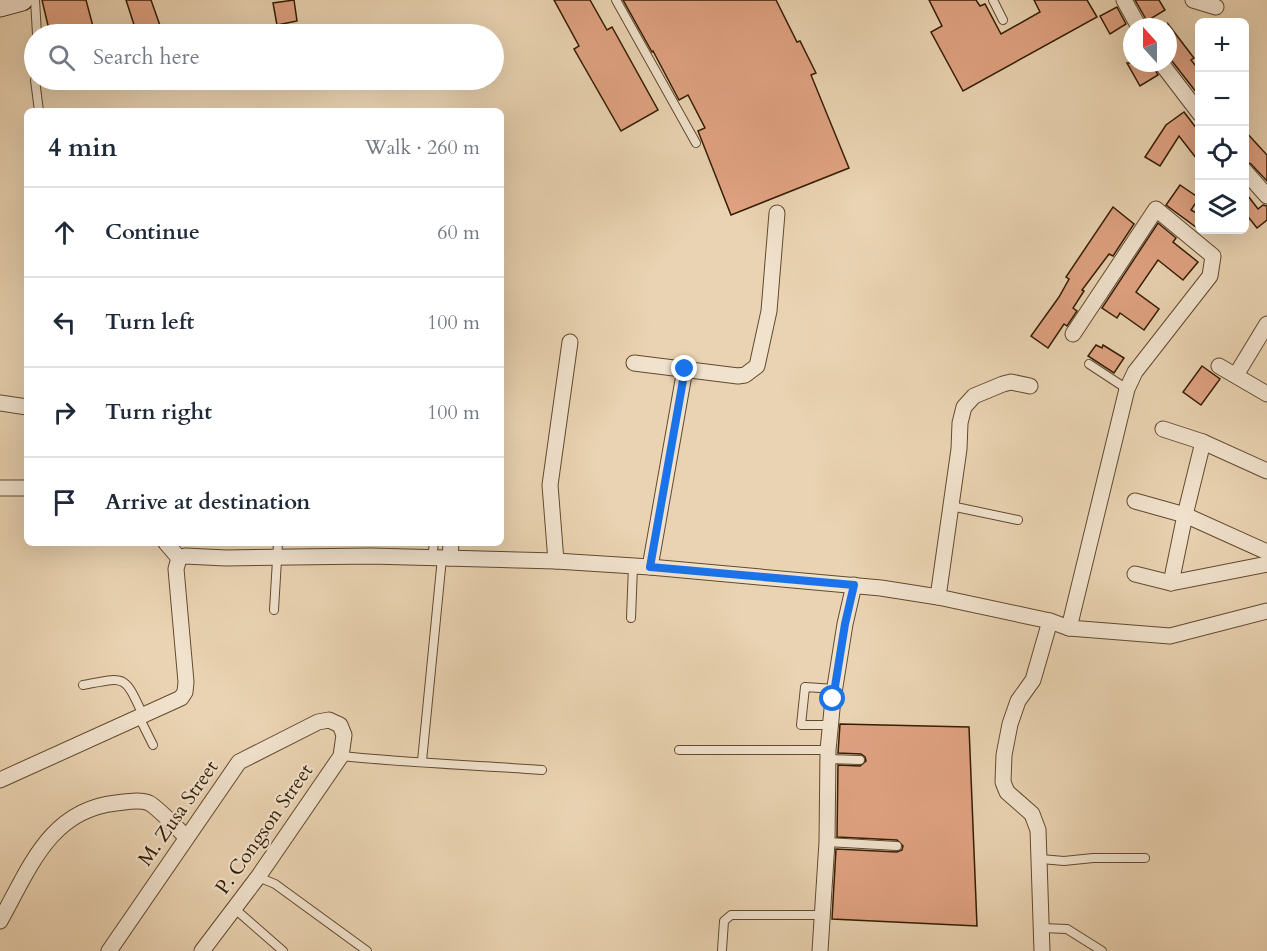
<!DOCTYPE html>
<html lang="en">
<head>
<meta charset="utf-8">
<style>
	:root { --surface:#fff; --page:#f6f6f7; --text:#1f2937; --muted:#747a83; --line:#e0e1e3 }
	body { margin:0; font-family:Cardo,serif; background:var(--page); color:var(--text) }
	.controls { position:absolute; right:18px; top:18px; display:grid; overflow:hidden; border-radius:9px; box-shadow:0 6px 24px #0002 }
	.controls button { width:54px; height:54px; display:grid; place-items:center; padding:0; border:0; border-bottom:2px solid var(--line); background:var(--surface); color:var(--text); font:30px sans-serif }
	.compass { position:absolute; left:1123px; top:18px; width:54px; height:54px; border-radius:50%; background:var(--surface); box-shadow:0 6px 24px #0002; rotate:339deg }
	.stop { position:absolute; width:18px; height:18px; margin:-14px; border:4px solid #1a73e8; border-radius:50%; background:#fff }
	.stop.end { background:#1a73e8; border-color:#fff; box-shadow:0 2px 6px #0008 }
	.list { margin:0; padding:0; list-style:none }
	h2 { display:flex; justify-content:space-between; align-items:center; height:78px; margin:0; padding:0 24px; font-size:26px }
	h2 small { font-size:20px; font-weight:400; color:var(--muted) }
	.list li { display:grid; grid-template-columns:39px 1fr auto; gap:18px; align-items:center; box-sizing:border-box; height:90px; padding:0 24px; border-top:2px solid var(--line) }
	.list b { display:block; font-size:22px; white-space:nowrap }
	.list em { font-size:20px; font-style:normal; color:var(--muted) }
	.icon { flex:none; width:33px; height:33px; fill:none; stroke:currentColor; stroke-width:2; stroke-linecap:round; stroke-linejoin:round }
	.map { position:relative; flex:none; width:1267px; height:951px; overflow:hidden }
	.search { position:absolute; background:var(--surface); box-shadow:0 6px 24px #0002; left:24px; top:24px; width:480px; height:66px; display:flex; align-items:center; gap:15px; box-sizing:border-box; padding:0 21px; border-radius:33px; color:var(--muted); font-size:22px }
	.panel { position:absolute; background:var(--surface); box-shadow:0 6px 24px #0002; left:24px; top:108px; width:480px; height:438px; border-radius:9px }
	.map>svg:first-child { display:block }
	.building { fill:#e0a282; stroke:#331d02; stroke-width:1.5 }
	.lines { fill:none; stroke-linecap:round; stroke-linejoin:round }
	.lane-casing { stroke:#614a2e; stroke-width:10 }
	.street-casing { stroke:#614a2e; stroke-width:17 }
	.secondary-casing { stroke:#331d02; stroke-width:23 }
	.lane { stroke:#f1e2cd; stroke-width:8 }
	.street { stroke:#f1e2cd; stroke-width:15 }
	.secondary { stroke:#f1e2cd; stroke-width:21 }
	.route { stroke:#1a73e8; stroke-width:8 }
	.labels { text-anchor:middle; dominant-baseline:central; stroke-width:4.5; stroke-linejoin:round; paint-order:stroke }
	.street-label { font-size:20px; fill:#331d02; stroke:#f1e2cd }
</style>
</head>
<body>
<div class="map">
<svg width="1267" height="951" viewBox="0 0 1267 951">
	<rect width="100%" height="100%" fill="#ead3b2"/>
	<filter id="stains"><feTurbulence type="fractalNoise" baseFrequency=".00333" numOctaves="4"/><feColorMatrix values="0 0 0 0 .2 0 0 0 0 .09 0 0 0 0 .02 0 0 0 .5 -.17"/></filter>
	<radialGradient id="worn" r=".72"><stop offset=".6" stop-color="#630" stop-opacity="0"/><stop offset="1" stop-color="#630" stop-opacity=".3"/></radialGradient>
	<g class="building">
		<polygon points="42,0 86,0 95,34 50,34"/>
		<polygon points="126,0 151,0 163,34 137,34"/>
		<polygon points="294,0 297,21 277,25 273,3"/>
		<polygon points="554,0 590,0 607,30 612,27 658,110 621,131 574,49 579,46"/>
		<polygon points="623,0 776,0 797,42 800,41 816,73 811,75 849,168 731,215 698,131 705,128 688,95 679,100 653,51 652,52"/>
		<polygon points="929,0 976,0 980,6 985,4 1001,34 1040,12 1034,0 1087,0 1097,17 963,91 931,32 942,26"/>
		<polygon points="1135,0 1159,0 1165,10 1147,21"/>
		<polygon points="1117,7 1126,24 1110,34 1100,16"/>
		<polygon points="1168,24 1194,58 1191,60 1200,71 1200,97 1168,56"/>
		<polygon points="1127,63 1151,63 1158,75 1140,86"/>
		<polygon points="1184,112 1200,133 1200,163 1179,136 1160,166 1145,157 1166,125"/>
		<polygon points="1245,131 1267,155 1267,181 1251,164 1245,161"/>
		<polygon points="1180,185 1199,198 1191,210 1200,215 1200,230 1166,205"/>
		<polygon points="1245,192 1258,209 1263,205 1267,206 1267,220 1257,228 1245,213"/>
		<polygon points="1113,207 1134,224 1113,256 1109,254 1082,290 1084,291 1073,308 1077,311 1067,326 1064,324 1048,348 1031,336 1059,297 1069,279 1066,277"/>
		<polygon points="1158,223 1176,238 1173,242 1198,262 1183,280 1158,260 1136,292 1159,309 1144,330 1120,313 1117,318 1102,308"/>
		<polygon points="1096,345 1102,348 1103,345 1124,358 1114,373 1088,356"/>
		<polygon points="1202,366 1220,379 1201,405 1183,392"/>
		<polygon points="840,724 969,727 977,926 832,919 836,849 897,852 902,850 903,846 897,840 837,837 838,765 860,766 866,761 865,757 861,754 838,753"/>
	</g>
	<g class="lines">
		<g class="lane-casing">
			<g id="lane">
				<polyline points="35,0 37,34"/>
				<polyline points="616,0 696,143"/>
				<polyline points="993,0 1003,20"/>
				<polyline points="35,80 39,111"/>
				<polyline points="1089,364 1127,389"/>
				<polyline points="951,506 1018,520"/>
				<polyline points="432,558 434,543"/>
				<polyline points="274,610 278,543"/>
				<polyline points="631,618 633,566"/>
				<path d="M83,685C126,677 124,674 143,715"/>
				<polyline points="139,717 153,745"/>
				<polyline points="831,725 801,725 805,687 835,689"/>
				<polyline points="679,750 828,750"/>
				<path d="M341,756C408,763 475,765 542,770"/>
				<polyline points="828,759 860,760"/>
				<polyline points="422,761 442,558"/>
				<polyline points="827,842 897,846"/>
				<polyline points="1041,859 1064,861 1093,858 1145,858"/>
				<polyline points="258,877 275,884 367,951"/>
				<polyline points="235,909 283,951"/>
				<polyline points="1041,928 1067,929 1102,951"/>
				<polyline points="722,950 724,921 731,915 822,915"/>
			</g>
		</g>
		<g class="street-casing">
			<g id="street">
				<polyline points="1124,0 1139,27"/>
				<polyline points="1193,0 1216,7"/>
				<polyline points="1161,63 1200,114"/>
				<polyline points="1244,170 1267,196"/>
				<polyline points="634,363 738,376 745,375 757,366 769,311 777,213"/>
				<polyline points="1219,366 1267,394"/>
				<polyline points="1236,375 1267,324"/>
				<polyline points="0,403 27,407"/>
				<polyline points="1163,429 1203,442 1267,471"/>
				<polyline points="0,488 27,488"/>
				<polyline points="1135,501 1185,515 1267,552"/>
				<polyline points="166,543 179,558"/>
				<polyline points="179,558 185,556 226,558 371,556 556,561 650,567 881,588 938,597 1050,621 1069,628 1170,636 1267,611"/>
				<polyline points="450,558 451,543"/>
				<polyline points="556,561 550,485 570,342"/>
				<polyline points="650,567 685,369"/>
				<polyline points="1135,574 1171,583 1267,564"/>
				<polyline points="1171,583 1185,515 1203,442"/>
				<polyline points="938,597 959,449 960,423 964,407 974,396 1003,384 1011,382 1030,386"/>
				<polyline points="1069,628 1127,389 1135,372 1210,276 1213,256 1156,209 1073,334"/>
				<polyline points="0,780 181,698 185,692 186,682 176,569 179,558"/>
				<path d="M0,921C29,870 49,810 116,803C126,802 140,799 149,803C157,807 178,829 186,837"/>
				<polyline points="109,951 239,762 318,722 329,720 340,725 344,735 341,756 258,877 202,951"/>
				<polyline points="820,951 827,842 828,750 833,699 845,624 854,585"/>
				<polyline points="1042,951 1038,830 1032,814 1007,792 1003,782 1004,755 1010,724 1018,701 1033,680 1050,621"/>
			</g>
		</g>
		<g class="secondary-casing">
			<polyline id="secondary" points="0,6 22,0"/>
		</g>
		<use href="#lane" class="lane"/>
		<use href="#street" class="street"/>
		<use href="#secondary" class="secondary"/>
	</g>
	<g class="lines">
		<polyline class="route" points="685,369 650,567 854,585 845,624 833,699"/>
	</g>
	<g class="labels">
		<g class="street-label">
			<text transform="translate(178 813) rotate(-55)">M. Zusa Street</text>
			<text transform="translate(264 829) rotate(-55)">P. Congson Street</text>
		</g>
	</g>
	<rect width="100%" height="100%" filter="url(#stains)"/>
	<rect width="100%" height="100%" fill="url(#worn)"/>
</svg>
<div class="controls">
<button>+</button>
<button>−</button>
<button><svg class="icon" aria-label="locate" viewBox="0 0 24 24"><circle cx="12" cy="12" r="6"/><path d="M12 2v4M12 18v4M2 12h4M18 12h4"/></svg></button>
<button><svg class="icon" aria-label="layers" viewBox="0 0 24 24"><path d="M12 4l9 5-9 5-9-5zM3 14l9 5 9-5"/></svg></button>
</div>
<svg class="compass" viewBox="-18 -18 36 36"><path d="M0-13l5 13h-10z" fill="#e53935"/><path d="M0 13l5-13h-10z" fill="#747a83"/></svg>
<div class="stop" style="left:833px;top:699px"></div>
<div class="stop end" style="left:685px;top:369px"></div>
<div class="search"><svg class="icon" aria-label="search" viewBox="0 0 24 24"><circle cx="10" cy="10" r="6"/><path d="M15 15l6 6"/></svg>Search here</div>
<section class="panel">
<h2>4 min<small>Walk · 260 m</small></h2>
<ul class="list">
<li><svg class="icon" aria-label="ahead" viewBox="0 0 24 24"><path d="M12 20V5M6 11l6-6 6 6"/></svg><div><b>Continue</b></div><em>60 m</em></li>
<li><svg class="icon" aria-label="left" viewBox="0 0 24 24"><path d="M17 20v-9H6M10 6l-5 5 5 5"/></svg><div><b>Turn left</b></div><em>100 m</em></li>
<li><svg class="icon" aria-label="right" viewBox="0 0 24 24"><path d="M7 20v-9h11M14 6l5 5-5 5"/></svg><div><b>Turn right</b></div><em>100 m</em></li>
<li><svg class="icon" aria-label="arrive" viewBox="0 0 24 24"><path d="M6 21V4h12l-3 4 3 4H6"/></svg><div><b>Arrive at destination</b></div></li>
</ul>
</section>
</div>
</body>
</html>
